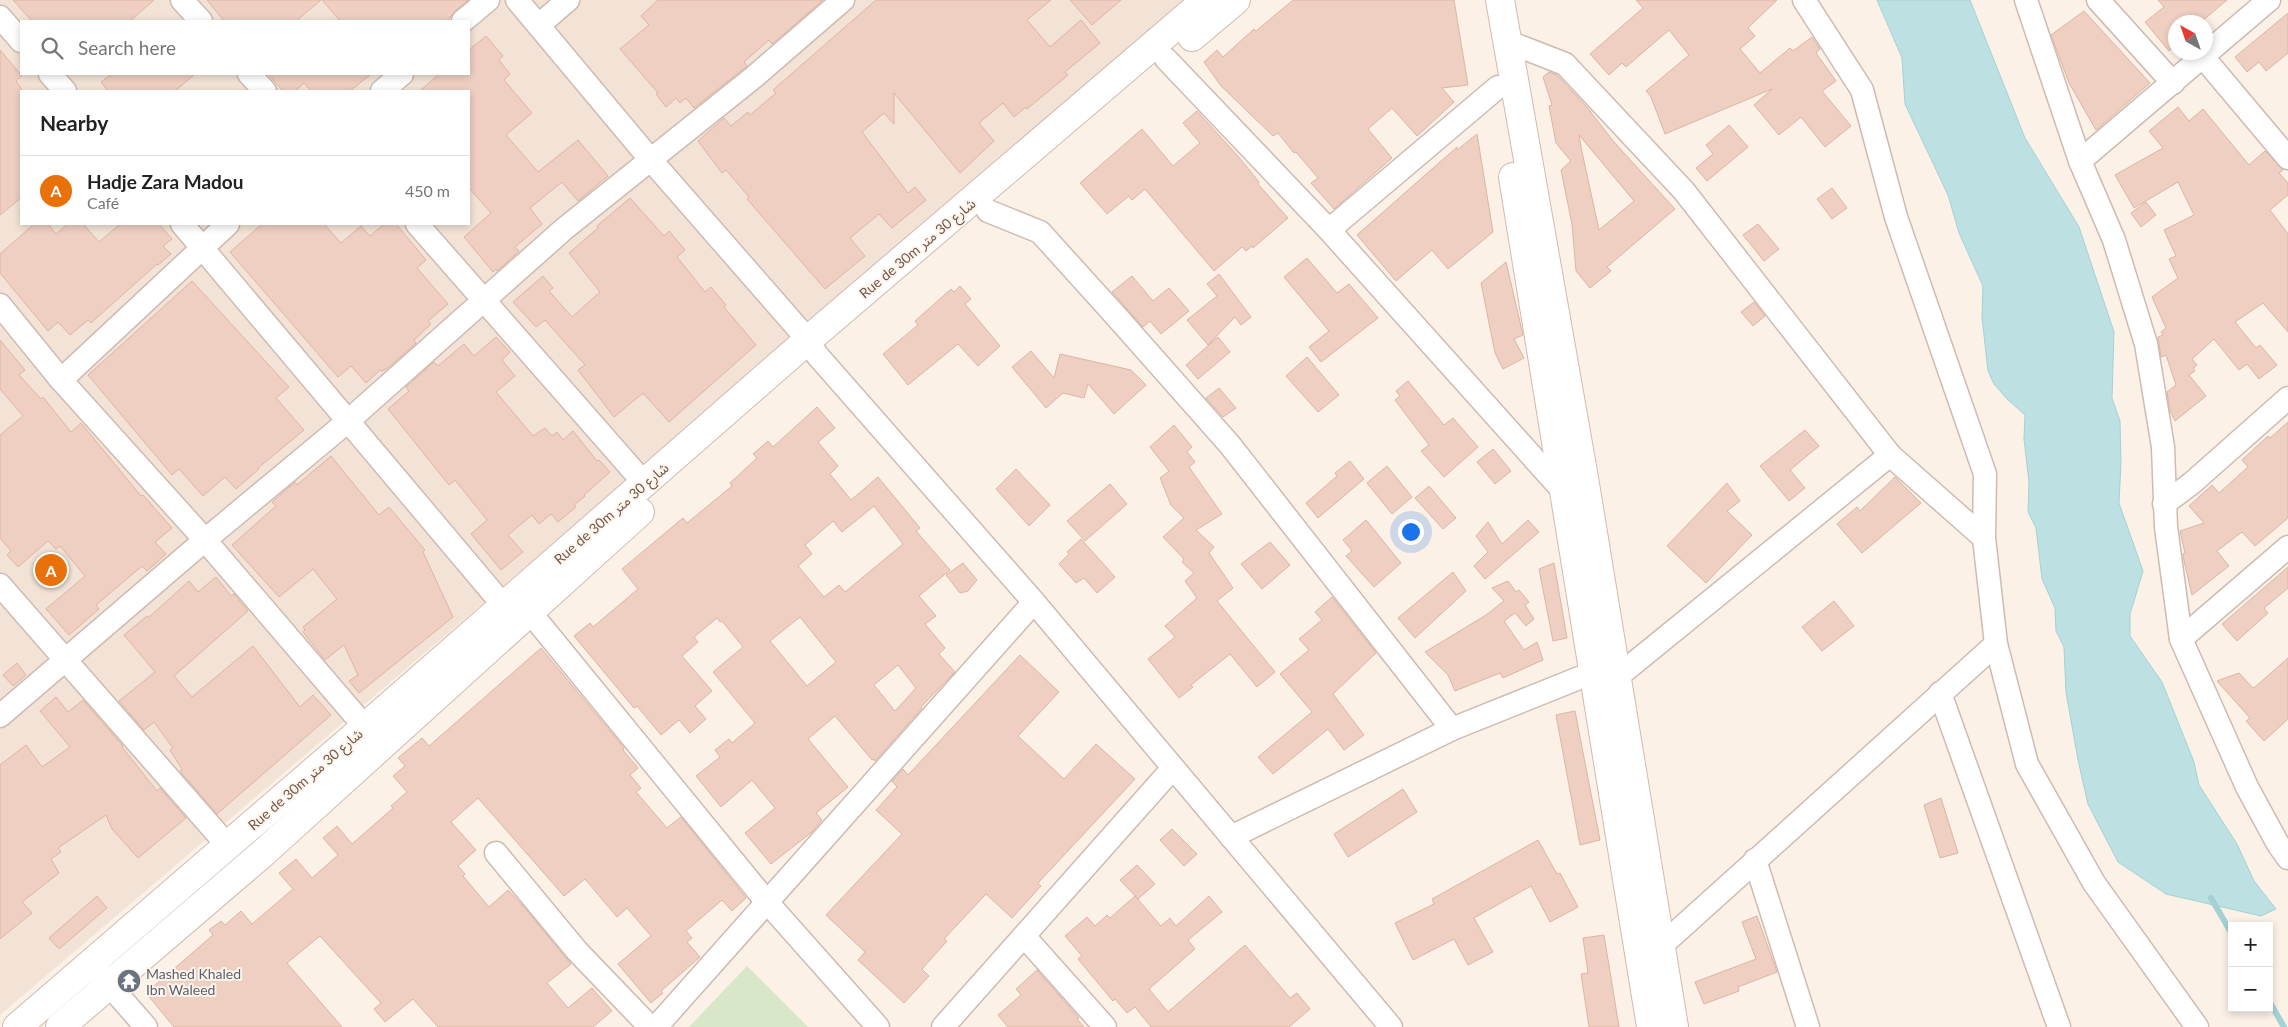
<!DOCTYPE html>
<html lang="en">
<head>
<meta charset="utf-8">
<style>
	:root { --surface:#fff; --page:#f6f6f6; --text:#222; --muted:#767676; --line:#e0e0e0; --accent:#da6857 }
	body { margin:0; font-family:Lato,"Noto Sans Arabic",sans-serif; background:var(--page); color:var(--text) }
	.controls { position:absolute; right:15px; bottom:15px; display:grid; overflow:hidden; border-radius:0px; box-shadow:0 2px 8px #0003 }
	.controls button { width:45px; height:45px; display:grid; place-items:center; padding:0; border:0; border-bottom:1px solid var(--line); background:var(--surface); color:var(--text); font:25px sans-serif }
	.compass { position:absolute; left:2168px; top:15px; width:45px; height:45px; border-radius:50%; background:var(--surface); box-shadow:0 2px 8px #0003; rotate:320deg }
	.you { position:absolute; left:1410px; top:531px; width:18px; height:18px; margin:-12px; border:4px solid #fff; border-radius:50%; background:#1a73e8; box-shadow:0 0 0 8px #1a73e833 }
	.badge { display:grid; place-items:center; width:32px; height:32px; border-radius:50%; background:var(--accent); color:#fff; font-size:16px; font-weight:700 }
	.pin { position:absolute; translate:-50% -50%; border:2px solid #fff; box-shadow:0 1px 5px #0006 }
	.list { margin:0; padding:0; list-style:none }
	h2 { display:flex; justify-content:space-between; align-items:center; height:65px; margin:0; padding:0 20px; font-size:21px }
	h2 small { font-size:16px; font-weight:400; color:var(--muted) }
	.list li { display:grid; grid-template-columns:32px 1fr auto; gap:15px; align-items:center; box-sizing:border-box; height:70px; padding:0 20px; border-top:1px solid var(--line) }
	.list b { display:block; font-size:19px; white-space:nowrap }
	.list p { margin:0; font-size:16px; white-space:nowrap; color:var(--muted) }
	.list em { font-size:16px; font-style:normal; color:var(--muted) }
	.icon { flex:none; width:28px; height:28px; fill:none; stroke:currentColor; stroke-width:2; stroke-linecap:round; stroke-linejoin:round }
	.map { position:relative; flex:none; width:2288px; height:1027px; overflow:hidden }
	.search { position:absolute; background:var(--surface); box-shadow:0 2px 8px #0003; left:20px; top:20px; width:450px; height:55px; display:flex; align-items:center; gap:12px; box-sizing:border-box; padding:0 18px; border-radius:0px; color:var(--muted); font-size:19px }
	.panel { position:absolute; background:var(--surface); box-shadow:0 2px 8px #0003; left:20px; top:90px; width:450px; height:135px; border-radius:0px }
	.map>svg:first-child { display:block }
	.residential { fill:#f2e3d6; fill-rule:evenodd }
	.green { fill:#d7e7c7 }
	.water { fill:#bde1e3; stroke:#a4d1d4 }
	.lines { fill:none; stroke-linecap:round; stroke-linejoin:round }
	.stream { stroke:#a4d1d4; stroke-width:6 }
	.building { fill:#eecfc1; stroke:#dfb4a3; fill-rule:evenodd }
	.street-casing { stroke:#cebbb1; stroke-width:25 }
	.secondary-casing { stroke:#d0baaf; stroke-width:30 }
	.street { stroke:#fff; stroke-width:22 }
	.secondary { stroke:#fff; stroke-width:28 }
	.labels { text-anchor:middle; dominant-baseline:central; stroke-width:4; stroke-linejoin:round; paint-order:stroke }
	.street-label { font-size:14px; fill:#72574e; stroke:#fef6ed }
	.worship-label { font-size:14px; fill:#5b616d; stroke:#fef6ed; text-anchor:start }
</style>
</head>
<body>
<div class="map">
<svg width="2288" height="1027" viewBox="0 0 2288 1027">
	<rect width="100%" height="100%" fill="#fbf1e7"/>
	<path class="residential" d="M0,0H1191L0,1015ZM21,21H469V74H21ZM21,91H469V224H21Z"/>
	<polygon class="green" points="747,966 808,1027 689,1027"/>
	<polygon class="water" points="1877,0 1970,0 2025,138 2079,227 2114,332 2112,398 2120,421 2121,462 2119,503 2143,571 2130,614 2130,636 2162,682 2194,762 2199,785 2237,844 2254,881 2276,909 2261,916 2166,894 2118,862 2088,804 2078,760 2066,692 2064,647 2056,631 2055,608 2042,579 2036,528 2028,512 2029,482 2024,439 2025,415 2007,399 1994,384 1988,371 1982,317 1983,286 1959,233 1948,195 1905,104 1902,58"/>
	<g class="lines">
		<g class="stream">
			<polyline points="2211,898 2232,934"/>
			<polyline points="2269,1001 2284,1027"/>
		</g>
	</g>
	<g class="building">
		<polygon points="13,0 154,0 130,21 32,21"/>
		<polygon points="207,0 321,0 296,21 224,21"/>
		<polygon points="322,0 468,0 455,11 447,21 340,21"/>
		<polygon points="658,0 823,0 772,44 769,40 744,62 747,66 694,108 686,98 680,103 676,98 666,107 656,94 658,93 620,49 649,25 641,16"/>
		<polygon points="876,0 1051,0 1027,20 1050,47 1081,20 1100,43 1065,72 1068,75 1027,109 1026,107 1014,117 1003,103 979,123 994,141 960,173 894,93 894,124 884,113 862,132 908,193 915,187 926,200 892,228 879,214 850,238 865,256 825,289 747,199 749,197 726,170 722,173 698,141 724,118 731,126 748,112 750,115 776,93 773,90"/>
		<polygon points="1070,0 1121,0 1092,25"/>
		<polygon points="1293,0 1454,0 1468,85 1442,88 1454,102 1417,136 1392,108 1368,129 1392,158 1334,209 1311,183 1318,178 1296,152 1294,153 1278,133 1273,136 1221,86 1204,62 1217,50 1223,57 1254,29 1256,31"/>
		<polygon points="1636,0 1777,0 1748,28 1755,36 1740,49 1760,73 1790,48 1793,51 1812,37 1820,49 1816,53 1836,81 1822,91 1851,126 1825,147 1801,117 1779,135 1754,105 1772,89 1665,134 1651,97 1646,91 1689,55 1669,30 1626,67 1622,63 1609,75 1590,54 1643,8"/>
		<polygon points="2158,0 2227,0 2201,22 2176,22 2176,45 2169,51 2145,22 2164,7"/>
		<polygon points="2084,11 2150,83 2096,130 2069,83 2051,35"/>
		<polygon points="2288,13 2288,53 2266,71 2259,62 2247,72 2235,57"/>
		<polygon points="486,36 503,56 499,60 510,74 504,80 532,113 506,135 538,172 578,140 608,176 578,201 562,182 530,208 542,224 515,247 519,251 497,271 496,269 493,272 464,237 491,213 469,188 469,91 420,91 439,74 469,74 469,50"/>
		<polygon points="0,50 22,76 16,81 21,88 21,198 0,215"/>
		<path d="M1549,72L1557,75L1586,106L1614,142L1675,209L1607,267L1611,271L1590,288L1576,271L1572,224L1561,170L1571,161L1556,143L1549,106L1552,105L1543,77ZM1579,135L1634,201L1599,230L1582,152Z"/>
		<polygon points="112,74 195,74 175,91 108,91 101,82"/>
		<polygon points="268,74 371,74 350,91 311,91 304,83 295,91 283,91"/>
		<polygon points="2178,107 2189,121 2203,109 2249,165 2265,151 2283,170 2279,173 2288,183 2288,195 2270,210 2288,234 2288,332 2263,303 2235,322 2256,348 2260,345 2277,365 2259,379 2247,364 2239,370 2214,339 2192,359 2197,365 2193,368 2195,371 2189,375 2206,396 2175,421 2170,411 2167,392 2176,385 2166,355 2161,357 2158,337 2163,335 2161,332 2166,328 2152,297 2178,278 2169,259 2176,256 2164,230 2194,215 2178,182 2134,208 2115,175 2163,148 2149,131"/>
		<polygon points="1197,111 1237,155 1259,182 1258,184 1288,218 1253,248 1252,246 1246,251 1242,247 1214,271 1145,189 1132,200 1129,196 1107,214 1080,183 1142,129 1173,166 1200,143 1183,123"/>
		<polygon points="1729,125 1748,147 1707,181 1696,168 1713,154 1706,145"/>
		<polygon points="1477,134 1493,232 1448,269 1432,250 1396,281 1357,235 1457,147 1457,150"/>
		<polygon points="1832,188 1847,208 1832,219 1817,199"/>
		<polygon points="630,198 664,236 669,231 685,250 677,257 705,292 711,287 726,305 724,307 756,345 669,422 643,393 614,417 578,370 585,365 545,320 536,327 513,302 543,276 553,288 549,291 572,317 600,292 569,253 598,228 597,226"/>
		<polygon points="2146,202 2156,215 2141,227 2131,213"/>
		<polygon points="34,224 48,224 56,234 68,224 83,224 99,242 120,224 159,224 172,239 163,246 171,254 158,265 157,264 91,323 88,320 70,335 58,322 48,331 0,273 0,254"/>
		<polygon points="262,224 324,224 341,243 361,226 370,236 384,224 396,224 426,260 417,268 448,304 428,321 431,324 414,340 416,343 388,368 382,371 380,370 366,383 351,366 338,377 230,252"/>
		<polygon points="1758,224 1779,249 1764,261 1743,235"/>
		<polygon points="1307,258 1337,293 1349,284 1378,318 1321,362 1309,347 1329,331 1284,277"/>
		<polygon points="1506,262 1523,335 1514,339 1524,358 1503,369 1495,353 1481,283"/>
		<polygon points="1219,274 1251,317 1241,325 1235,317 1208,345 1187,320 1217,296 1207,284"/>
		<polygon points="1132,276 1153,301 1169,288 1189,311 1161,334 1150,321 1143,327 1112,292"/>
		<polygon points="192,281 289,387 276,398 304,430 258,468 259,469 236,489 225,477 203,496 179,469 172,475 88,375"/>
		<polygon points="960,286 971,299 965,304 1000,346 978,366 958,344 908,385 883,354 918,325 915,321 951,289 954,292"/>
		<polygon points="1754,302 1765,316 1753,326 1741,312"/>
		<polygon points="496,337 510,352 502,360 515,376 496,392 533,436 545,428 552,436 557,432 563,440 573,431 597,461 599,460 610,472 584,495 585,496 574,505 576,507 558,522 551,514 539,524 532,515 508,535 523,552 501,570 471,534 487,520 455,480 449,485 388,409 409,391 406,387 434,362 438,366 464,344 474,356"/>
		<polygon points="1218,337 1230,352 1198,379 1186,365"/>
		<polygon points="0,340 25,370 19,375 41,399 43,397 71,432 81,423 141,496 143,495 172,528 155,542 166,554 147,571 142,566 96,605 99,609 69,635 46,609 85,576 60,546 56,549 48,541 18,567 7,555 11,551 0,538 0,435 23,416 0,389"/>
		<polygon points="1031,351 1054,378 1060,354 1131,370 1146,385 1114,414 1088,384 1084,398 1063,393 1046,408 1012,367"/>
		<polygon points="1307,357 1339,395 1318,412 1286,376"/>
		<polygon points="1408,381 1444,425 1453,418 1478,447 1444,477 1421,451 1429,445 1395,400 1400,396 1396,391"/>
		<polygon points="1219,388 1236,408 1223,417 1206,398"/>
		<path d="M817,407L835,428L818,442L838,466L830,474L851,500L878,477L920,528L916,531L950,570L919,596L936,616L925,624L945,648L939,654L955,672L921,707L922,708L875,761L874,759L872,760L835,716L808,739L848,787L816,813L822,820L812,832L771,864L745,833L775,808L752,780L721,807L696,776L720,757L715,750L729,739L732,743L755,723L713,672L743,647L722,621L720,622L717,618L694,637L698,642L682,656L712,691L695,706L706,719L690,733L679,720L661,735L637,706L634,708L574,636L590,623L593,627L638,589L622,569L683,518L687,523L732,486L730,483L757,458L753,454L768,441L773,447ZM874,506L903,544L845,592L839,585L824,597L798,566L812,554L805,545L833,521L842,532ZM800,617L836,662L807,686L770,641ZM898,665L916,688L895,711L874,685Z"/>
		<polygon points="2288,422 2288,518 2255,546 2242,532 2217,551 2229,566 2192,595 2184,561 2183,554 2185,553 2180,531 2204,523 2189,506 2212,485 2219,493 2248,467 2242,460 2268,436 2270,438"/>
		<polygon points="1174,425 1192,447 1187,452 1195,462 1189,467 1222,514 1196,530 1214,547 1209,553 1233,588 1217,601 1275,672 1257,687 1230,654 1191,685 1193,687 1179,698 1148,659 1175,637 1165,626 1197,598 1185,581 1194,573 1182,562 1184,559 1163,537 1184,518 1171,505 1160,478 1169,471 1150,447"/>
		<polygon points="1805,430 1819,446 1790,470 1805,488 1789,501 1760,466"/>
		<polygon points="1493,449 1511,471 1495,484 1477,462"/>
		<polygon points="331,456 379,515 389,507 425,550 423,552 453,617 359,693 349,681 358,675 344,645 325,660 303,632 305,630 303,627 337,599 313,569 279,597 232,545 276,506 272,502 295,482 297,485"/>
		<polygon points="1350,461 1364,479 1318,518 1306,503 1337,476 1335,473"/>
		<polygon points="1387,466 1412,497 1392,514 1367,483"/>
		<polygon points="1016,469 1050,505 1029,526 996,489"/>
		<polygon points="1895,477 1921,503 1862,553 1837,524 1857,507 1860,511"/>
		<polygon points="1727,483 1740,501 1727,511 1752,535 1706,583 1667,546"/>
		<polygon points="1110,484 1127,504 1085,541 1067,521"/>
		<polygon points="1429,486 1456,518 1443,529 1415,498"/>
		<polygon points="1366,520 1401,563 1374,587 1346,556 1352,551 1343,540"/>
		<polygon points="1528,520 1539,532 1485,579 1474,566 1488,552 1476,536 1488,522 1502,544"/>
		<polygon points="1081,539 1115,577 1097,593 1084,578 1076,583 1059,564 1069,554 1067,552"/>
		<polygon points="1270,542 1290,565 1262,589 1241,564"/>
		<polygon points="963,563 977,580 968,591 960,593 946,575"/>
		<polygon points="1554,563 1567,638 1553,641 1539,569"/>
		<polygon points="2288,567 2288,588 2264,608 2268,613 2237,641 2222,624"/>
		<polygon points="1453,572 1466,591 1415,638 1398,618"/>
		<polygon points="216,577 231,596 234,594 248,611 174,676 192,697 253,646 300,707 313,695 331,715 217,814 180,771 182,769 170,750 173,748 154,722 144,730 119,701 155,672 124,635 147,616 148,618 189,581 198,592"/>
		<polygon points="1508,581 1516,592 1519,590 1529,602 1525,605 1534,619 1526,626 1515,613 1504,621 1524,650 1537,642 1543,660 1503,678 1500,673 1455,691 1448,675 1425,652 1486,615 1504,601 1492,588"/>
		<polygon points="1332,597 1376,653 1333,694 1364,735 1344,750 1328,729 1273,774 1258,757 1312,712 1280,674 1309,650 1299,639 1322,620 1315,612"/>
		<polygon points="1834,601 1854,626 1822,651 1802,627"/>
		<polygon points="541,648 624,748 623,750 638,768 630,775 641,788 636,792 667,828 681,817 746,898 732,911 722,900 686,931 692,938 687,942 700,957 661,991 663,993 651,1003 618,964 651,936 627,908 617,917 585,879 564,896 478,798 451,822 476,850 458,866 465,874 463,876 489,907 508,890 522,905 571,964 547,983 568,1008 592,988 612,1011 593,1027 438,1027 413,999 385,1022 374,1009 381,1003 320,936 287,963 342,1027 174,1027 146,993 213,935 209,930 221,921 225,925 241,911 252,924 293,889 279,873 296,859 312,878 338,855 323,838 337,826 352,844 393,808 391,806 407,792 393,776 405,766 398,758 422,738 429,746"/>
		<polygon points="1020,655 1059,692 1018,736 1064,779 1096,744 1135,779 1038,883 1041,886 1012,918 986,894 944,939 947,941 922,969 929,976 904,1003 858,960 865,952 826,915 902,834 876,810 897,787 892,781 903,769 908,775"/>
		<polygon points="2288,658 2288,719 2264,741 2246,721 2250,718 2217,681 2239,673 2253,688 2255,687"/>
		<polygon points="17,663 26,675 13,686 3,675"/>
		<polygon points="56,697 68,712 83,700 123,746 122,747 157,791 160,788 186,818 138,858 112,829 106,815 58,848 61,852 51,859 59,873 22,902 32,913 0,939 0,765 26,745 42,767 70,747 40,711"/>
		<polygon points="1575,711 1600,840 1580,845 1556,715"/>
		<polygon points="1403,789 1417,812 1348,857 1334,834"/>
		<polygon points="1941,798 1958,853 1940,858 1924,805"/>
		<polygon points="1172,829 1197,854 1184,866 1160,840"/>
		<polygon points="1538,840 1557,874 1560,873 1578,907 1550,922 1531,886 1474,918 1493,952 1468,965 1454,939 1413,960 1395,923 1434,904 1432,899"/>
		<polygon points="1137,865 1155,884 1138,899 1120,880"/>
		<polygon points="97,896 107,908 59,949 49,938"/>
		<polygon points="1135,896 1161,926 1170,918 1176,926 1209,896 1222,912 1188,940 1195,949 1149,989 1168,1012 1245,945 1290,998 1297,993 1310,1009 1289,1027 1151,1027 1135,1007 1127,1013 1115,999 1113,1001 1078,959 1082,956 1065,936 1087,917 1095,926 1107,915 1110,918"/>
		<polygon points="1757,916 1777,972 1738,987 1739,991 1704,1004 1695,982 1756,959 1742,922"/>
		<polygon points="1604,935 1619,1027 1589,1027 1581,974 1588,973 1583,938"/>
		<polygon points="1037,970 1079,1018 1077,1019 1084,1027 1008,1027 998,1015 1021,995 1016,989"/>
	</g>
	<g class="lines">
		<g class="street-casing">
			<g id="street">
				<polyline points="182,0 201,21"/>
				<polyline points="517,0 650,159 808,340 817,355 1034,602 1391,1027"/>
				<polyline points="1804,0 1862,90 1896,217 1985,474 1984,538 1996,644 2027,764 2094,883 2197,1027"/>
				<polyline points="2026,0 2080,161"/>
				<polyline points="2098,0 2173,83"/>
				<polyline points="2269,0 2080,161 2114,240 2146,344 2163,447 2166,527 2181,639 2247,787 2278,844 2288,858"/>
				<polyline points="0,17 21,41"/>
				<polyline points="463,21 488,0"/>
				<polyline points="539,25 568,0"/>
				<polyline points="1506,41 1565,64 1684,191 1890,455 1984,538"/>
				<polyline points="2203,57 2288,158"/>
				<polyline points="1166,59 1329,230 1564,492"/>
				<polyline points="50,74 65,91"/>
				<polyline points="249,74 265,91"/>
				<polyline points="382,91 402,74"/>
				<polyline points="988,211 1040,232 1116,316 1230,445 1452,729"/>
				<polyline points="182,224 503,605"/>
				<polyline points="417,224 645,484"/>
				<polyline points="1329,230 1498,87"/>
				<polyline points="0,305 61,380 205,540 365,727"/>
				<polyline points="61,380 228,224"/>
				<polyline points="2164,504 2192,483 2288,398"/>
				<polyline points="0,585 228,846"/>
				<polyline points="529,611 766,901 878,1027"/>
				<polyline points="2181,639 2288,547"/>
				<polyline points="1617,677 1890,455"/>
				<polyline points="1940,693 2059,1027"/>
				<polyline points="0,716 205,540 347,422 564,229 754,77 843,0"/>
				<polyline points="1231,837 1452,729 1594,672"/>
				<polyline points="496,853 577,951 650,1027"/>
				<polyline points="1755,860 1808,1027"/>
				<polyline points="1024,936 1105,1027"/>
				<polyline points="1661,946 1996,644"/>
				<polyline points="90,963 146,1027"/>
				<polyline points="656,1027 1034,602"/>
				<polyline points="943,1027 1173,768"/>
			</g>
		</g>
		<g class="secondary-casing">
			<g id="secondary">
				<polyline points="1500,0 1584,478 1674,1027"/>
				<polyline points="1192,37 1236,0"/>
				<polyline points="1513,177 1651,1027"/>
				<polyline points="17,1027 365,727 808,340 1206,0"/>
				<polyline points="60,1027 262,854 640,512"/>
			</g>
		</g>
		<use href="#street" class="street"/>
		<use href="#secondary" class="secondary"/>
	</g>
	<defs>
		<g id="temple-disc" transform="scale(1.25)"><circle r="9.5" fill="#6b7280" stroke="#fef6ed"/><path d="M0-6L5-2H3V0L6.5 2.5H4V6H1.5V3h-3V6H-4V2.5H-6.5L-3 0V-2H-5Z" fill="#fff"/></g>
	</defs>
	<g fill-rule="evenodd">
		<use href="#temple-disc" x="129" y="981"/>
	</g>
	<g class="labels">
		<g class="street-label">
			<text transform="translate(917 248) rotate(-40)">Rue de 30m شارع 30 متر</text>
			<text transform="translate(611 513) rotate(-41)">Rue de 30m شارع 30 متر</text>
			<text transform="translate(305 779) rotate(-41)">Rue de 30m شارع 30 متر</text>
		</g>
		<g class="worship-label">
			<text x="146" y="973">Mashed Khaled<tspan x="146" dy="16">Ibn Waleed</tspan></text>
		</g>
	</g>
</svg>
<div class="controls">
<button>+</button>
<button>−</button>
</div>
<svg class="compass" viewBox="-18 -18 36 36"><path d="M0-13l5 13h-10z" fill="#e53935"/><path d="M0 13l5-13h-10z" fill="#767676"/></svg>
<div class="you"></div>
<div class="pin badge" style="left:51px;top:570px;background:#e8710a">A</div>
<div class="search"><svg class="icon" aria-label="search" viewBox="0 0 24 24"><circle cx="10" cy="10" r="6"/><path d="M15 15l6 6"/></svg>Search here</div>
<section class="panel">
<h2>Nearby<small></small></h2>
<ul class="list">
<li><span class="badge" style="background:#e8710a">A</span><div><b>Hadje Zara Madou</b><p>Café</p></div><em>450 m</em></li>
</ul>
</section>
</div>
</body>
</html>
